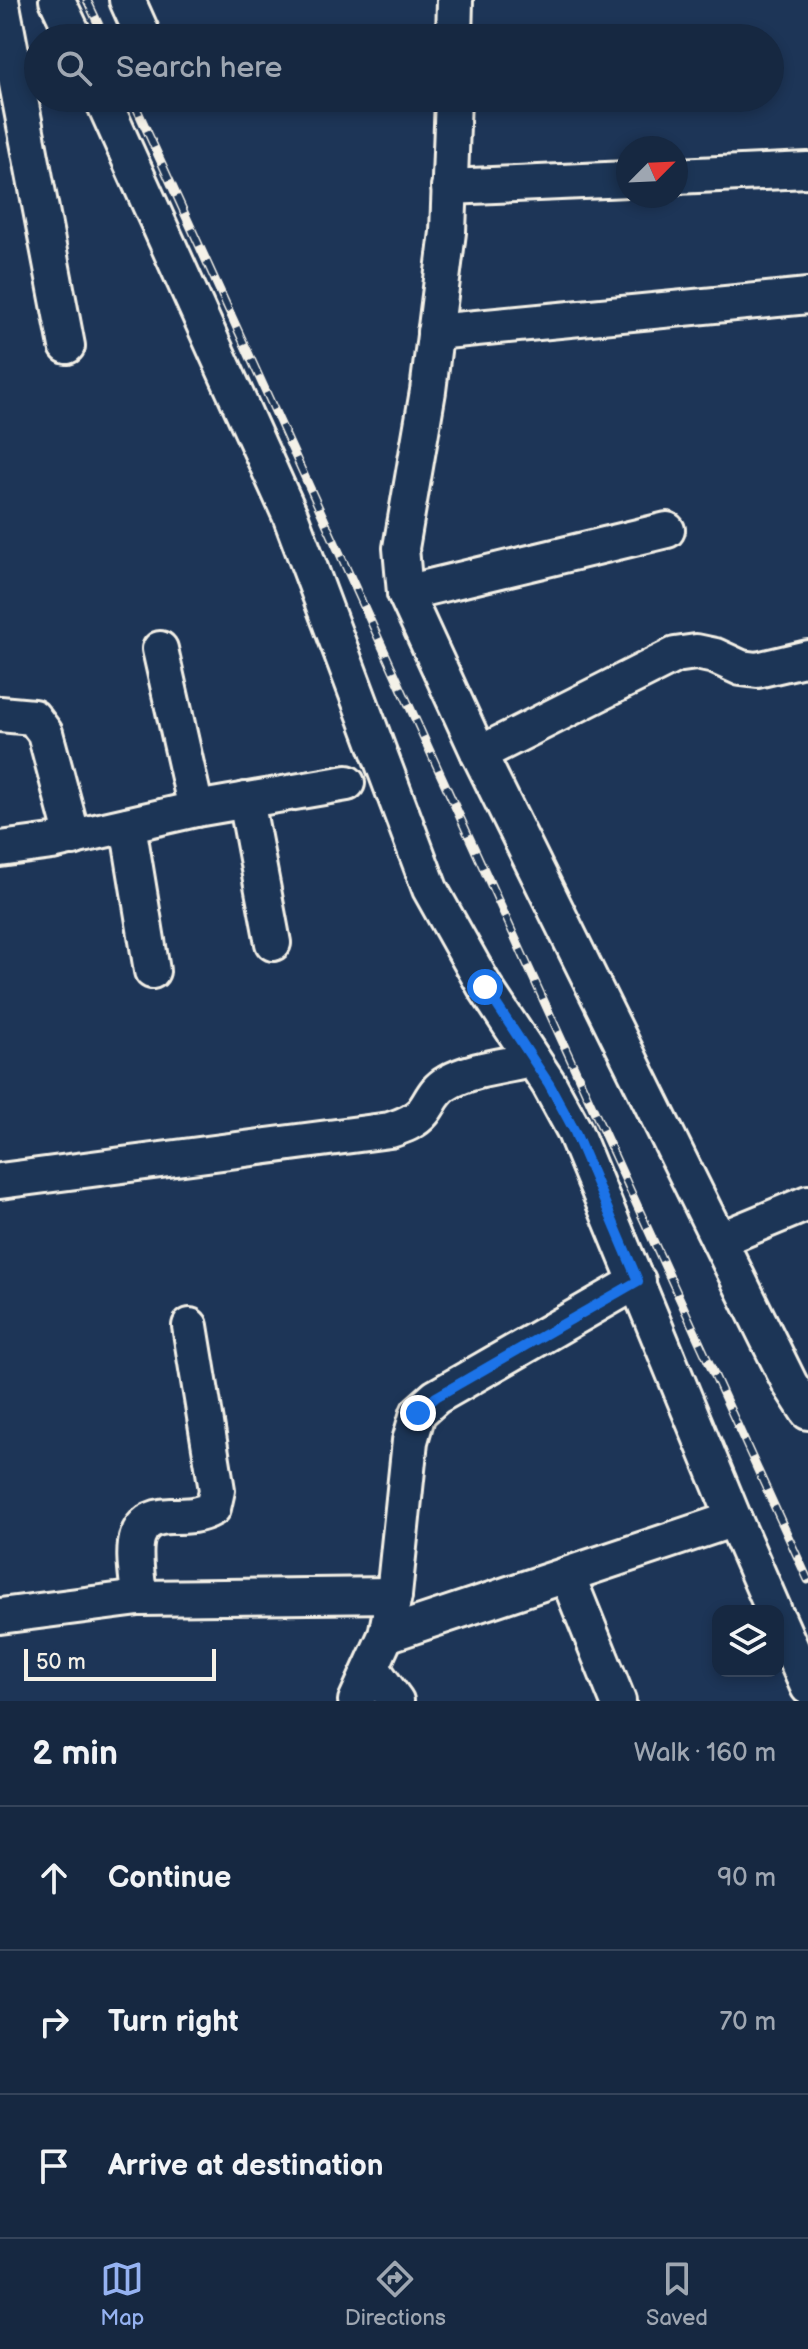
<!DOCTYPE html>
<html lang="en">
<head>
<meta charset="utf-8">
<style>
	:root { --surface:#162841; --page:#1f3048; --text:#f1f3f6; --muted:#9ea6b1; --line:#35445a; --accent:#95b2f1 }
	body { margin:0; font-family:"Balsamiq Sans",sans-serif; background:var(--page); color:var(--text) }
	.controls { position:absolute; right:24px; bottom:24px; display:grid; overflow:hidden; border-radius:16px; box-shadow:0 4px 12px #0003 }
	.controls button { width:72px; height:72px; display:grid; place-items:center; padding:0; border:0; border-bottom:2px solid var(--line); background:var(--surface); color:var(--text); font:40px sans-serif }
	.compass { position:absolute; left:616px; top:136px; width:72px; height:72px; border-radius:50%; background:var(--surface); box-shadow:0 4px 12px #0003; rotate:66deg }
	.scale { position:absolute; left:24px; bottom:20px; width:192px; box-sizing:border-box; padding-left:8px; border:4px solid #f4f1e8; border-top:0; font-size:22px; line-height:28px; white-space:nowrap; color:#f4f1e8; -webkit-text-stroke:6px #1d3557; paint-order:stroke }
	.stop { position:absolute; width:24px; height:24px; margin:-18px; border:6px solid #1a73e8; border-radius:50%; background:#fff }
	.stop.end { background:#1a73e8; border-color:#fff; box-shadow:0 2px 8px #0008 }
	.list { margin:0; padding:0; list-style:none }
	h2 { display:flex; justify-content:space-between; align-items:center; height:104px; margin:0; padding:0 32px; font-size:34px }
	h2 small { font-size:26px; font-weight:400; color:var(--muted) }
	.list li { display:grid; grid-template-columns:52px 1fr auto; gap:24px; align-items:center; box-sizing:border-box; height:144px; padding:0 32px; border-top:2px solid var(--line) }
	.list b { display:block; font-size:30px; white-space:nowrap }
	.list em { font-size:26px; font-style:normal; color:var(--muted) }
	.icon { flex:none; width:44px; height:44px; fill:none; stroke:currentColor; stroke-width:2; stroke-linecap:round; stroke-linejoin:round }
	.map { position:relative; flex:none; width:808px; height:1701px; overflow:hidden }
	.search { position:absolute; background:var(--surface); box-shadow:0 4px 12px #0003; left:24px; right:24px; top:24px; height:88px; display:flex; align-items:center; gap:20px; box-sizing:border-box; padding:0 28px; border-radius:44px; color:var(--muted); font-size:30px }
	.sheet { height:536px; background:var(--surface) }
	nav { display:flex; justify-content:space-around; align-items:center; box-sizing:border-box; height:112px; border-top:2px solid var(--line); background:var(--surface); font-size:22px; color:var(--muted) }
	nav a { display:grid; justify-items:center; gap:4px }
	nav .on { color:var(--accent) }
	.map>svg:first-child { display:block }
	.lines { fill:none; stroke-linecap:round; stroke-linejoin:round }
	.minor-casing { stroke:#f4f1e8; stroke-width:40 }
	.minor { stroke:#1d3557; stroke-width:34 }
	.rail-casing { stroke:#f4f1e8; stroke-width:9 }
	.rail { stroke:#1d3557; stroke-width:6; stroke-dasharray:18; stroke-linecap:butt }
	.route { stroke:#1a73e8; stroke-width:10 }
</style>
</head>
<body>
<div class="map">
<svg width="808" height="1701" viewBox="0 0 808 1701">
	<rect width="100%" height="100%" fill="#1d3557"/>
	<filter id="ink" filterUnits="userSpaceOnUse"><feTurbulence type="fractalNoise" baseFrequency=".0125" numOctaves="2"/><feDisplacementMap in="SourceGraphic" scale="16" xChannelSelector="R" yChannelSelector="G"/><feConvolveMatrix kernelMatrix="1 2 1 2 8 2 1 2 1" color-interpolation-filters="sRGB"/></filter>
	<g filter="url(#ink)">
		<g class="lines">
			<g class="minor-casing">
				<g id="minor">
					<polyline points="1,0 67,346"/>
					<polyline points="57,0 75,38"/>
					<polyline points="127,0 144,38"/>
					<polyline points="454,38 455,0"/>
					<polyline points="102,98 290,515 430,889 485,987 549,1084 574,1130 734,1519 774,1611"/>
					<polyline points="453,98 448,232 428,391 401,548 405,593 479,754 790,1384 808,1412"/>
					<polyline points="676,176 808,170"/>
					<polyline points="449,187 628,179"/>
					<polyline points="435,332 808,296"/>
					<polyline points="405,593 667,530"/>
					<polyline points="160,649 196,809"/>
					<polyline points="0,714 33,717 45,733 73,838"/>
					<polyline points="479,754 675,655 696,652 715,656 741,668 757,670 808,658"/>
					<polyline points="246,800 273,943"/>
					<polyline points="128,825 152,971"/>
					<polyline points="0,849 52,842 196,809 347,783"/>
					<path d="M0,1181L390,1130C402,1126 415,1122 423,1112C431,1102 434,1090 447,1083C471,1069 505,1066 532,1060"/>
					<polyline points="719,1240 808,1203"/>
					<polyline points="567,1575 618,1701"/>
					<path d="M139,1598C137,1564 122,1517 171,1516C188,1516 199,1516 213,1508L217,1490L190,1326"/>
					<polyline points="0,1616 139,1598 394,1595"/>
					<polyline points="778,1619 808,1687"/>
					<polyline points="386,1635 734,1519"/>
					<polyline points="372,1668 396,1701"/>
					<polyline points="356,1701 386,1635 394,1595 410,1441 418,1413 436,1397 638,1281"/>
				</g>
			</g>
			<use href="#minor" class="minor"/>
			<g class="rail-casing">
				<g id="rail">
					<polyline points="87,0 105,38"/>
					<polyline points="132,98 808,1580"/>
				</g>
			</g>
			<use href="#rail" class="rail"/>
		</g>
	</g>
	<g class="lines" filter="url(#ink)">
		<polyline class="route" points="418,1413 436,1397 638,1281 574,1130 549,1084 485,987"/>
	</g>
</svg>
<div class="controls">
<button><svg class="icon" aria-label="layers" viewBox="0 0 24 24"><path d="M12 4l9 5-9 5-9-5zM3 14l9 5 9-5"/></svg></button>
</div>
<svg class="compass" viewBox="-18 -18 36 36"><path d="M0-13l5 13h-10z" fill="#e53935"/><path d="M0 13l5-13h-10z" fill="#9ea6b1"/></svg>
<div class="scale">50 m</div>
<div class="stop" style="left:485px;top:987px"></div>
<div class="stop end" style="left:418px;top:1413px"></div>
<div class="search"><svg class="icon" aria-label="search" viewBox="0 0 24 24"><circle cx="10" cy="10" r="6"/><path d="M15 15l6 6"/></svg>Search here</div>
</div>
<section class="sheet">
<h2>2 min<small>Walk · 160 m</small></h2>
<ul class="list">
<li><svg class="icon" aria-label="ahead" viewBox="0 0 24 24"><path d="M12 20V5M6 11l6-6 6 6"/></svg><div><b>Continue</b></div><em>90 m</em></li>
<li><svg class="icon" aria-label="right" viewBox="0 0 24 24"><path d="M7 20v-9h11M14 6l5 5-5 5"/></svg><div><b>Turn right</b></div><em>70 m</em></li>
<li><svg class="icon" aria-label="arrive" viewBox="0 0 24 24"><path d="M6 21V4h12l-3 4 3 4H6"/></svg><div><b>Arrive at destination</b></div></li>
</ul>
</section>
<nav>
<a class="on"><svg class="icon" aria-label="map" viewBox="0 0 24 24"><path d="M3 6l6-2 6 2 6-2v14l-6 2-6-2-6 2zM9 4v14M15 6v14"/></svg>Map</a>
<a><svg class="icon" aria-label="directions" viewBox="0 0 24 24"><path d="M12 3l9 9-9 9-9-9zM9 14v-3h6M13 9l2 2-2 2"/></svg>Directions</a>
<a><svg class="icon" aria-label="saved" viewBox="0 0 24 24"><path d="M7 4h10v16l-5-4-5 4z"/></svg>Saved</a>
</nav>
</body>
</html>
